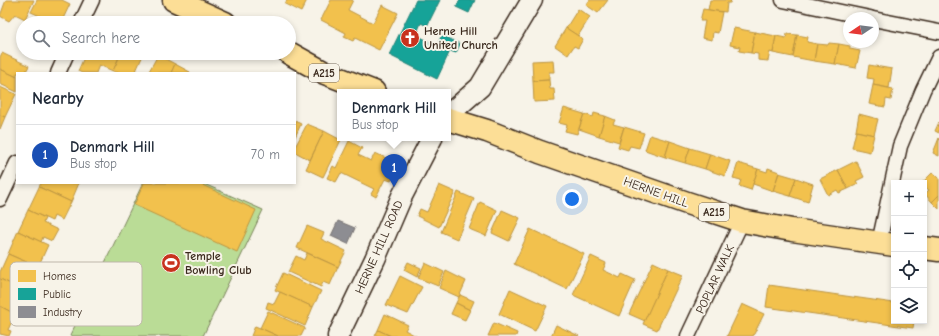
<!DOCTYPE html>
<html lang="en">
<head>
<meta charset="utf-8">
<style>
	:root { --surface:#fff; --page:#f6f6f7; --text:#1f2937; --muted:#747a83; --line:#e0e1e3; --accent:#c8321e }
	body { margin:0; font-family:"Comic Neue",sans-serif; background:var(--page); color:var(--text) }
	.controls { position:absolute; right:12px; bottom:12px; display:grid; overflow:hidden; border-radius:0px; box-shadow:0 2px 6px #0003 }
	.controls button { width:36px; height:36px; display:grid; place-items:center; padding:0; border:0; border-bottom:1px solid var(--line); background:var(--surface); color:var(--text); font:20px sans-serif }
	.compass { position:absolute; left:843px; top:12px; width:36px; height:36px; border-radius:50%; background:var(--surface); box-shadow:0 2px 6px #0003; rotate:257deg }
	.you { position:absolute; left:572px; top:199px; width:14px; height:14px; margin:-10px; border:3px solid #fff; border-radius:50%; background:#1a73e8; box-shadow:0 0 0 6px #1a73e833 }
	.badge { display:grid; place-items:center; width:26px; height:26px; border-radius:50%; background:var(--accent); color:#fff; font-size:13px; font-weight:700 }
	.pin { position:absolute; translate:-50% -33px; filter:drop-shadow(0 1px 2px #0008) }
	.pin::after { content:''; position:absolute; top:21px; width:14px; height:12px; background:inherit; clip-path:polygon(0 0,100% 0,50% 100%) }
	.popup { position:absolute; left:337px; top:89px; width:114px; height:52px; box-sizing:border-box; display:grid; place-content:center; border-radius:0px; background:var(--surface); filter:drop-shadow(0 1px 3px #0005); font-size:13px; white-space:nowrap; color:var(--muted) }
	.popup b { font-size:15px; color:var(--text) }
	.popup::after { content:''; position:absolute; left:50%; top:100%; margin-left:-8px; border:8px solid transparent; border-top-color:var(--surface) }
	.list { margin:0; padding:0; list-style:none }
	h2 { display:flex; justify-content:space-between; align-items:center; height:52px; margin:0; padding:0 16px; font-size:17px }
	h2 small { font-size:13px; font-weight:400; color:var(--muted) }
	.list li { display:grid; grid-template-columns:26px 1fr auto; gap:12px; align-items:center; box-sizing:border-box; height:60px; padding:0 16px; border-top:1px solid var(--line) }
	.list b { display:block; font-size:15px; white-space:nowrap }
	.list p { margin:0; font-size:13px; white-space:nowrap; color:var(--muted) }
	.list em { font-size:13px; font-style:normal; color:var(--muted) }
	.icon { flex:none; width:22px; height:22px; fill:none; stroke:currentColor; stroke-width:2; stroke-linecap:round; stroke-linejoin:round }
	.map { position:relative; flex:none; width:939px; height:336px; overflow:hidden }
	.search { position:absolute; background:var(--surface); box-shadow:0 2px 6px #0003; left:16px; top:16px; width:280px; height:44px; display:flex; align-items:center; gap:10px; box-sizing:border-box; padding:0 14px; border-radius:22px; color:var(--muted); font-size:15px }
	.panel { position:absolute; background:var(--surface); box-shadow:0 2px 6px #0003; left:16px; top:72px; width:280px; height:112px; border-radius:0px }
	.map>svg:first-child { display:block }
	.green { fill:#badc96; stroke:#7a835a }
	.homes { fill:#f2c14e; stroke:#bb9440 }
	.public { fill:#17a398; stroke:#227f73 }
	.industry { fill:#8d8d92; stroke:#746f6f }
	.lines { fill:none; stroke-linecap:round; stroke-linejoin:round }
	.street-casing { stroke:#3b2a1e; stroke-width:17 }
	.secondary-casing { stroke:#3b2a1e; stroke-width:23 }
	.primary-casing { stroke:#3b2a1e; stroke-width:25 }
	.street { stroke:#f7f3e8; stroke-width:14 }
	.secondary { stroke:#f7f3e8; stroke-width:20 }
	.primary { stroke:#fcde96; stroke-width:22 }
	.labels { text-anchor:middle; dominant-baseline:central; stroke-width:4; stroke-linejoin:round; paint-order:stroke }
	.shield { fill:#f7f3e8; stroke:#73665b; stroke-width:1 }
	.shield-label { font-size:11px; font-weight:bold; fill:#3b2a1e }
	.poi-label { font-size:12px; font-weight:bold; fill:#3b2a1e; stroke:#f7f3e8; text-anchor:start }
	.street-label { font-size:12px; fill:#3b2a1e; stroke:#f7f3e8 }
	.key { fill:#f7f3e8; stroke:#bfb7ab; stroke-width:1 }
	.key-label { font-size:11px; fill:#3b2a1e }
</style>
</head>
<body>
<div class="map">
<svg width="939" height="336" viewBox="0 0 939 336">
	<rect width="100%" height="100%" fill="#f7f3e8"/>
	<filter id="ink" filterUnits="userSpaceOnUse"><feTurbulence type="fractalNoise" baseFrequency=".025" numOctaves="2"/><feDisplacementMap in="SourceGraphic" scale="8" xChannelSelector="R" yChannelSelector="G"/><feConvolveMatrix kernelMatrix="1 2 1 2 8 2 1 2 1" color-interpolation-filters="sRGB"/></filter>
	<g filter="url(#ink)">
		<polygon class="green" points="143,183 202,183 263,210 203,336 70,336"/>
		<g class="homes">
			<polygon points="6,0 34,0 25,19 15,14 9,21 0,16"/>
			<polygon points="37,0 62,0 70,4 61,23 37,23 40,16 31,12"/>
			<polygon points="287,0 307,0 301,12 285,4"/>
			<polygon points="331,0 353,0 348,10 373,23 382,5 398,13 379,50 355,38 353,41 344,37 346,33 321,20"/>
			<polygon points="590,0 608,0 598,13 586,5"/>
			<polygon points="710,0 731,0 730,3 727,3 726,12 708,10"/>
			<polygon points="578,9 590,17 578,36 566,28"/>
			<polygon points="703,9 722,12 718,33 713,32 712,40 702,38 705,21 700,21"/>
			<polygon points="566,28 583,39 578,48 574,46 568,55 555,46"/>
			<polygon points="734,28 755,32 751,53 739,51 740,47 730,45"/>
			<polygon points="755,32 776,36 773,53 770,52 768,61 758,60 758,54 751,53"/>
			<polygon points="787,34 797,35 793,57 773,53 776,36 786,38"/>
			<polygon points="797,35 808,37 807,42 817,44 814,61 793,57"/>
			<polygon points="829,43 839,44 835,64 814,61 817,44 828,45"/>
			<polygon points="839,44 850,46 850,49 860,51 856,68 835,64"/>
			<polygon points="2,53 29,66 25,73 17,73 17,77 0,69 0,57"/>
			<polygon points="86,53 121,53 113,71 99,65 96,73 82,73 78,71"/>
			<polygon points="121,53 144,53 135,73 118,73 113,71"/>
			<polygon points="158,55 175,64 171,73 148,73"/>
			<polygon points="553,60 554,72 549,72 549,80 533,81 532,61"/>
			<polygon points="175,64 190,72 190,73 171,73"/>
			<polygon points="869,65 892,69 889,88 873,85 874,79 867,78"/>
			<polygon points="0,69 17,77 17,92 0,84"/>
			<polygon points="549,80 550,89 554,89 555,101 534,102 533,81"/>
			<polygon points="873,85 893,89 891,100 886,99 885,107 869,104"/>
			<polygon points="0,87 16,94 5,117 0,115"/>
			<polygon points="564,108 584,114 577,134 565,131 567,125 559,123"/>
			<polygon points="594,113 605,116 599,136 579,129 584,114 593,117"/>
			<polygon points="859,114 878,119 874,135 856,131"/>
			<polygon points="0,115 5,117 0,129"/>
			<polygon points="605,116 615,120 613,124 624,127 619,142 599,136"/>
			<polygon points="295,121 301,124 295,137"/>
			<polygon points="939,122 939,133 935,131"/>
			<polygon points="307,124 324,131 310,160 295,152 295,147"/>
			<polygon points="624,127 644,133 639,148 630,146 628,150 618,147"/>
			<polygon points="324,131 341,140 323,177 306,169"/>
			<polygon points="856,131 874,135 870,152 852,148"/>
			<polygon points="650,135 670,141 665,157 645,150"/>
			<polygon points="939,138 939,156 933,153"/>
			<polygon points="349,141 362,148 358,155 371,161 375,153 399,164 391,181 385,179 376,197 371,194 374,189 341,173 336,182 327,178 333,166 336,168"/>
			<polygon points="670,141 690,148 685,163 665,157"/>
			<polygon points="690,148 710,154 705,169 685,163"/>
			<polygon points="710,154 730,161 725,176 705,169"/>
			<polygon points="856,161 864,177 856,181 858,184 848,189 838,170"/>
			<polygon points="738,163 758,169 751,190 739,186 741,180 733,178"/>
			<polygon points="768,168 779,172 773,191 753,184 758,169 767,172"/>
			<polygon points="838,170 848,189 839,193 837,190 828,195 820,179"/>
			<polygon points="933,172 939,178 939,195 932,202 925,194 929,190 924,186 924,183 922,183"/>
			<polygon points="779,173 796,178 790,196 773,191"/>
			<polygon points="796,178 813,184 808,202 790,196"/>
			<polygon points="41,183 79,183 71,202 39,187"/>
			<polygon points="144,183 198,183 256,210 237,252 134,205"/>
			<polygon points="439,185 455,192 439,227 417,216 420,209 427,212"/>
			<polygon points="39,187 71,202 62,220 54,216 52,221 28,210"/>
			<polygon points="458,192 474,199 457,239 441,232"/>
			<polygon points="939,195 939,209 932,202"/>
			<polygon points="480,202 497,210 486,236 469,229"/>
			<polygon points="28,210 45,218 43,223 58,230 52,241 43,237 41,242 18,231"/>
			<polygon points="502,210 520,218 509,241 492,233"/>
			<polygon points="307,226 324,233 321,239 346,251 338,267 297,248"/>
			<polygon points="530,229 584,254 567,289 514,264"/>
			<polygon points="18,231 48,245 38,267 8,254"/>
			<polygon points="307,253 338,267 330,285 323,282 321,287 288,272 296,256 304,260"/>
			<polygon points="8,254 31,264 28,271 34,274 26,291 0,279 0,272"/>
			<polygon points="591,256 606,263 603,270 620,278 622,274 635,280 619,316 573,295"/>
			<polygon points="408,262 421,268 417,277 404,270"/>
			<polygon points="653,262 668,269 645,321 629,314"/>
			<polygon points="425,263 444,272 438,286 418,278"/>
			<polygon points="668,269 683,275 657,330 643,324"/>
			<polygon points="446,271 466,281 459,297 439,288"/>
			<polygon points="283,273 321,291 313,307 275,290"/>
			<polygon points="400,276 422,287 408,314 386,305"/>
			<polygon points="0,279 26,291 15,314 0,306"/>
			<polygon points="769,285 894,303 894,321 914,321 913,328 766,307"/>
			<polygon points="510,289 547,306 535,331 499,314"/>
			<polygon points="280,292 313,307 305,326 266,308 268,302 274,304"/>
			<polygon points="460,295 474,301 470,310 456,303"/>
			<polygon points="456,303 470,310 465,320 451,314"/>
			<polygon points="742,304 764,314 753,336 727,336"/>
			<polygon points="0,306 15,314 8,330 11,331 9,336 0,334"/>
			<polygon points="268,311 305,328 301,336 278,336 260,328"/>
			<polygon points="385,314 408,325 405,330 416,336 391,336 378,330"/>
			<polygon points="494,323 517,333 516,336 488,336"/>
			<polygon points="556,325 579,336 551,336"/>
			<polygon points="255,326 260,328 278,336 251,336"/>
			<polygon points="378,330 391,336 375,336"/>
		</g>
		<g class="public">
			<polygon points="416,0 440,0 427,26 421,23 416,35 437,45 442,35 460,44 456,53 450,51 437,79 389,55"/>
			<polygon points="460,0 475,0 469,13 456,7"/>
		</g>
		<polygon class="industry" points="338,221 355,228 348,244 331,236"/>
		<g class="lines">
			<g class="street-casing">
				<g id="street">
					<polyline points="783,0 870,18"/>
					<polyline points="873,19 939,32"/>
					<polyline points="81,23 92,0"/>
					<polyline points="58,73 67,53"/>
					<polyline points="0,199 17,163"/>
					<polyline points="879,243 900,146 923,90 939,57"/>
					<polyline points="688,336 742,221"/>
				</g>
			</g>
			<g class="secondary-casing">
				<g id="secondary">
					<polyline points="448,115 480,87 532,0"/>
					<polyline points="338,336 375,259 402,196 432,138"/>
				</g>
			</g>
			<g class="primary-casing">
				<g id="primary">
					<polyline points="174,0 225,23"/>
					<polyline points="289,53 325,73 374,92"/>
					<polyline points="448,119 487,131 540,152 687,203 742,221 792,230 894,245"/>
					<polyline points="924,248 939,250"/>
				</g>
			</g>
			<use href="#street" class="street"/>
			<use href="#secondary" class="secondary"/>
			<use href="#primary" class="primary"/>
		</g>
	</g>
	<defs>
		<g id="church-disc" transform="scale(1)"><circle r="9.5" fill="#c8321e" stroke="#f7f3e8"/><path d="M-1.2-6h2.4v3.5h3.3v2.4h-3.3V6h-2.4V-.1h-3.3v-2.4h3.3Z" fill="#fff"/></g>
		<g id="stadium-disc" transform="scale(1)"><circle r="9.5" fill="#c8321e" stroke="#f7f3e8"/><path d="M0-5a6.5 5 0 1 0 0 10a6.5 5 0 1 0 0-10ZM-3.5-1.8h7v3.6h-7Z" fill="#fff"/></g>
	</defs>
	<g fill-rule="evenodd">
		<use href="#church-disc" x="410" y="38"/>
		<use href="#stadium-disc" x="171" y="263"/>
	</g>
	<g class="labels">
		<g class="shield">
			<rect x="309" y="64" width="30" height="18" rx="3"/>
			<rect x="699" y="203" width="30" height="18" rx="3"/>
		</g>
		<g class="shield-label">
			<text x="324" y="73">A215</text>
			<text x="714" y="212">A215</text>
		</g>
		<g class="poi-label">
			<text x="424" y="31">Herne Hill<tspan x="424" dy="14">United Church</tspan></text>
			<text x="185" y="256">Temple<tspan x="185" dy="14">Bowling Club</tspan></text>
		</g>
		<g class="street-label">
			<text transform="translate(656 192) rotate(20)">HERNE HILL</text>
			<text transform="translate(379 247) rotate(-66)">HERNE HILL ROAD</text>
			<text transform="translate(715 279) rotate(-65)">POPLAR WALK</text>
		</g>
	</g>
	<rect x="10" y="262" width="132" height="64" rx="6" class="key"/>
	<rect x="18" y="270" width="18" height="12" fill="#f2c14e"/>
	<rect x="18" y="288" width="18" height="12" fill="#17a398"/>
	<rect x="18" y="306" width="18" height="12" fill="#8d8d92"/>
	<g class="key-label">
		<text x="43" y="280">Homes</text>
		<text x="43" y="298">Public</text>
		<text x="43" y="316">Industry</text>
	</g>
</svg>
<div class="controls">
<button>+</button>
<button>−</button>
<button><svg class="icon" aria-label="locate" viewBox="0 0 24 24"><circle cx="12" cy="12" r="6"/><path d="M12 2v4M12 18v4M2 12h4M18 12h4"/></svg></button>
<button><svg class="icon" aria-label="layers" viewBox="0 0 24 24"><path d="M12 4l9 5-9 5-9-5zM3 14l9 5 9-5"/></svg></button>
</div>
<svg class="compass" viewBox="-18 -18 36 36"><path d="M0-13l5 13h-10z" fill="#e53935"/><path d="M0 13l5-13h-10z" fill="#747a83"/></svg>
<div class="you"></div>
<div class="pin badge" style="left:394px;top:187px;background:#1a4fb4">1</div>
<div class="popup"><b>Denmark Hill</b>Bus stop</div>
<div class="search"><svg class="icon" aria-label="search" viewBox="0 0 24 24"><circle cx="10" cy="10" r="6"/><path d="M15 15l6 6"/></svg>Search here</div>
<section class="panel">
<h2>Nearby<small></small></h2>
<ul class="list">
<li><span class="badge" style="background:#1a4fb4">1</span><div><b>Denmark Hill</b><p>Bus stop</p></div><em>70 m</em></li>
</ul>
</section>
</div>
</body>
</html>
